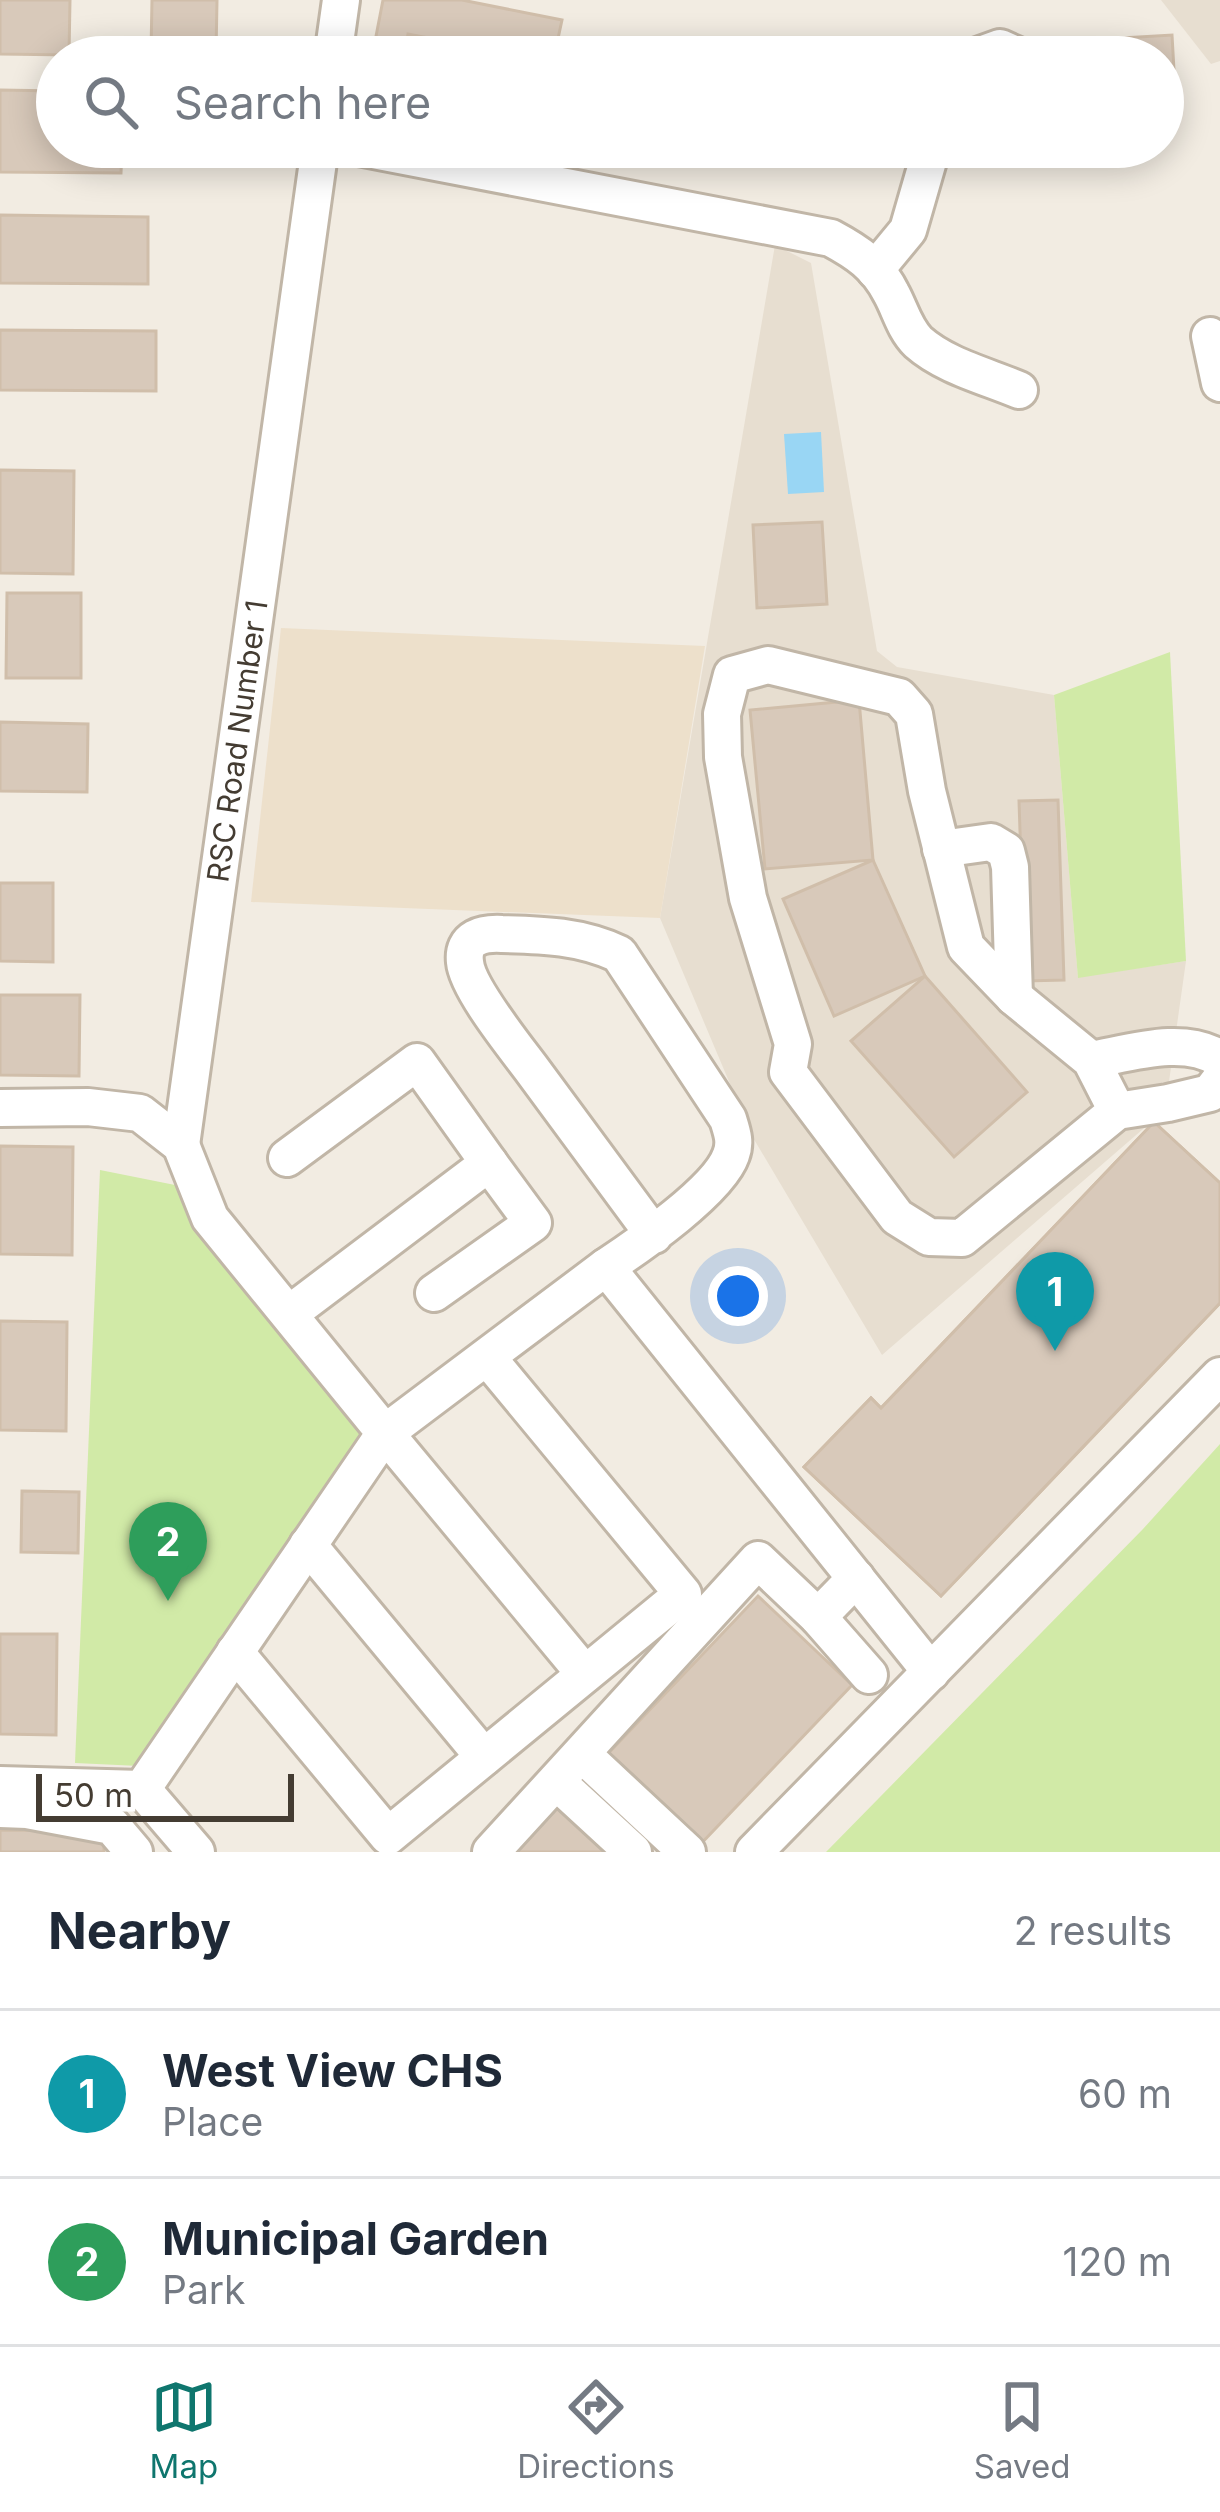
<!DOCTYPE html>
<html lang="en">
<head>
<meta charset="utf-8">
<style>
	:root { --surface:#fff; --page:#f2f2f3; --text:#1f2937; --muted:#747a83; --line:#e0e1e3; --accent:#0f766e }
	body { margin:0; font-family:Inter,sans-serif; background:var(--page); color:var(--text) }
	.scale { position:absolute; left:36px; bottom:30px; width:258px; box-sizing:border-box; padding-left:12px; border:6px solid #443c32; border-top:0; font-size:33px; line-height:42px; white-space:nowrap; color:#443c32; -webkit-text-stroke:9px #fff; paint-order:stroke }
	.you { position:absolute; left:738px; top:1296px; width:42px; height:42px; margin:-30px; border:9px solid #fff; border-radius:50%; background:#1a73e8; box-shadow:0 0 0 18px #1a73e833 }
	.badge { display:grid; place-items:center; width:78px; height:78px; border-radius:50%; background:var(--accent); color:#fff; font-size:39px; font-weight:700 }
	.pin { position:absolute; translate:-50% -99px; filter:drop-shadow(0 3px 6px #0008) }
	.pin::after { content:''; position:absolute; top:63px; width:42px; height:36px; background:inherit; clip-path:polygon(0 0,100% 0,50% 100%) }
	.list { margin:0; padding:0; list-style:none }
	h2 { display:flex; justify-content:space-between; align-items:center; height:156px; margin:0; padding:0 48px; font-size:51px }
	h2 small { font-size:39px; font-weight:400; color:var(--muted) }
	.list li { display:grid; grid-template-columns:78px 1fr auto; gap:36px; align-items:center; box-sizing:border-box; height:168px; padding:0 48px; border-top:3px solid var(--line) }
	.list b { display:block; font-size:45px; white-space:nowrap }
	.list p { margin:0; font-size:39px; white-space:nowrap; color:var(--muted) }
	.list em { font-size:39px; font-style:normal; color:var(--muted) }
	.icon { flex:none; width:66px; height:66px; fill:none; stroke:currentColor; stroke-width:2; stroke-linecap:round; stroke-linejoin:round }
	.map { position:relative; flex:none; width:1220px; height:1852px; overflow:hidden }
	.search { position:absolute; background:var(--surface); box-shadow:0 6px 30px #0003; left:36px; right:36px; top:36px; height:132px; display:flex; align-items:center; gap:30px; box-sizing:border-box; padding:0 42px; border-radius:66px; color:var(--muted); font-size:45px }
	.sheet { height:492px; background:var(--surface) }
	nav { display:flex; justify-content:space-around; align-items:center; box-sizing:border-box; height:168px; border-top:3px solid var(--line); background:var(--surface); font-size:33px; color:var(--muted) }
	nav a { display:grid; justify-items:center; gap:6px }
	nav .on { color:var(--accent) }
	.map>svg:first-child { display:block }
	.residential { fill:#e7ded0 }
	.education { fill:#ede0cb }
	.green { fill:#d1eaa7 }
	.water { fill:#99d6f4 }
	.building { fill:#d8c9ba; stroke:#d0beaa; stroke-width:3 }
	.lines { fill:none; stroke-linecap:round; stroke-linejoin:round }
	.minor-casing { stroke:#c1b6a7; stroke-width:42 }
	.minor { stroke:#fff; stroke-width:36 }
	.labels { text-anchor:middle; dominant-baseline:central; stroke-width:12; stroke-linejoin:round; paint-order:stroke }
	.street-label { font-size:30px; fill:#443c32; stroke:#fff }
</style>
</head>
<body>
<div class="map">
<svg width="1220" height="1852" viewBox="0 0 1220 1852">
	<rect width="100%" height="100%" fill="#f2ece2"/>
	<g class="residential">
		<polygon points="1161,0 1220,0 1220,61 1211,64"/>
		<polygon points="775,245 811,263 877,651 897,667 1054,695 1078,977 1186,961 1165,1110 882,1355 752,1136 660,918"/>
	</g>
	<polygon class="education" points="281,628 705,646 660,918 251,902"/>
	<g class="green">
		<polygon points="1170,652 1186,961 1078,978 1054,695"/>
		<polygon points="100,1170 175,1185 366,1439 139,1766 75,1763"/>
		<polygon points="1220,1444 1220,1852 826,1852 1143,1529"/>
	</g>
	<polygon class="water" points="821,432 824,492 788,494 784,434"/>
	<g class="building">
		<polygon points="0,0 70,0 69,55 0,54"/>
		<polygon points="152,0 217,0 216,54 151,52"/>
		<polygon points="383,0 462,0 562,20 554,57 525,57 408,34 404,57 372,57"/>
		<polygon points="1172,35 1175,88 1163,88 1163,57 1089,57 1088,40"/>
		<polygon points="0,90 57,91 57,147 122,147 121,173 0,172"/>
		<polygon points="0,215 148,217 148,284 0,283"/>
		<polygon points="0,330 156,331 156,391 0,390"/>
		<polygon points="0,470 74,471 73,574 0,573"/>
		<polygon points="822,522 827,604 757,608 753,525"/>
		<polygon points="7,593 81,593 81,678 6,678"/>
		<polygon points="859,700 873,860 765,869 750,710"/>
		<polygon points="0,722 88,724 87,792 0,791"/>
		<polygon points="1058,800 1064,980 1025,981 1019,801"/>
		<polygon points="873,860 925,976 834,1016 783,899"/>
		<polygon points="0,883 53,883 53,962 0,961"/>
		<polygon points="925,976 1027,1092 954,1157 851,1041"/>
		<polygon points="0,995 80,995 79,1076 0,1075"/>
		<polygon points="1154,1122 1220,1183 1220,1303 941,1596 804,1467 871,1398 881,1408"/>
		<polygon points="1154,1122 1220,1183 1220,1303 941,1596 804,1467 871,1398 881,1408"/>
		<polygon points="0,1146 73,1147 72,1255 0,1254"/>
		<polygon points="0,1321 67,1322 66,1431 0,1430"/>
		<polygon points="22,1491 79,1492 78,1553 21,1552"/>
		<polygon points="758,1596 852,1685 695,1850 601,1761"/>
		<polygon points="0,1634 57,1634 56,1735 0,1734"/>
		<polygon points="564,1796 623,1852 510,1852"/>
		<polygon points="0,1830 104,1831 104,1852 0,1852"/>
	</g>
	<g class="lines">
		<g class="minor-casing">
			<g id="minor">
				<polyline points="333,57 341,0"/>
				<polyline points="975,57 1000,48 1020,57"/>
				<path d="M358,147L831,238C857,252 877,265 891,293C900,309 904,328 918,342C945,366 986,376 1019,390"/>
				<polyline points="875,270 908,230 932,147"/>
				<polyline points="1210,336 1220,383"/>
				<polyline points="941,849 991,842 1006,851 1010,867 1014,997"/>
				<path d="M1091,1060C1130,1053 1185,1035 1220,1059"/>
				<polyline points="0,1108 88,1107 140,1113 181,1145 210,1218 385,1433 142,1789 0,1785"/>
				<polyline points="1117,1111 1091,1060 1014,997 966,947 927,791 914,714 899,697 768,665 732,675 722,714 723,757 748,898 793,1044 788,1072 897,1217 929,1237 962,1238 1117,1111 1168,1103 1210,1093 1220,1080"/>
				<polyline points="181,1145 320,147"/>
				<polyline points="287,1158 417,1062 489,1163 289,1314"/>
				<path d="M606,1267C638,1246 719,1190 731,1155C736,1142 732,1132 728,1119L619,954C581,936 543,935 502,934C483,933 462,937 465,962C467,988 516,1048 533,1071C573,1126 614,1180 654,1235"/>
				<polyline points="434,1293 533,1223 489,1163"/>
				<polyline points="308,1545 484,1757"/>
				<polyline points="818,1617 869,1675"/>
				<polyline points="235,1652 388,1836 683,1594 487,1357"/>
				<polyline points="585,1674 385,1433 606,1267 931,1672"/>
				<polyline points="582,1754 687,1852"/>
				<polyline points="557,1782 633,1852"/>
				<polyline points="142,1789 196,1852"/>
				<polyline points="0,1809 27,1810 112,1826 134,1852"/>
				<polyline points="491,1852 758,1560 818,1617 856,1578"/>
				<polyline points="754,1852 1220,1376"/>
			</g>
		</g>
		<use href="#minor" class="minor"/>
	</g>
	<g class="labels">
		<g class="street-label">
			<text transform="translate(237 741) rotate(-82)">RSC Road Number 1</text>
		</g>
	</g>
</svg>
<div class="scale">50 m</div>
<div class="you"></div>
<div class="pin badge" style="left:1055px;top:1351px;background:#0f9aa8">1</div>
<div class="pin badge" style="left:168px;top:1601px;background:#2e9e5b">2</div>
<div class="search"><svg class="icon" aria-label="search" viewBox="0 0 24 24"><circle cx="10" cy="10" r="6"/><path d="M15 15l6 6"/></svg>Search here</div>
</div>
<section class="sheet">
<h2>Nearby<small>2 results</small></h2>
<ul class="list">
<li><span class="badge" style="background:#0f9aa8">1</span><div><b>West View CHS</b><p>Place</p></div><em>60 m</em></li>
<li><span class="badge" style="background:#2e9e5b">2</span><div><b>Municipal Garden</b><p>Park</p></div><em>120 m</em></li>
</ul>
</section>
<nav>
<a class="on"><svg class="icon" aria-label="map" viewBox="0 0 24 24"><path d="M3 6l6-2 6 2 6-2v14l-6 2-6-2-6 2zM9 4v14M15 6v14"/></svg>Map</a>
<a><svg class="icon" aria-label="directions" viewBox="0 0 24 24"><path d="M12 3l9 9-9 9-9-9zM9 14v-3h6M13 9l2 2-2 2"/></svg>Directions</a>
<a><svg class="icon" aria-label="saved" viewBox="0 0 24 24"><path d="M7 4h10v16l-5-4-5 4z"/></svg>Saved</a>
</nav>
</body>
</html>
